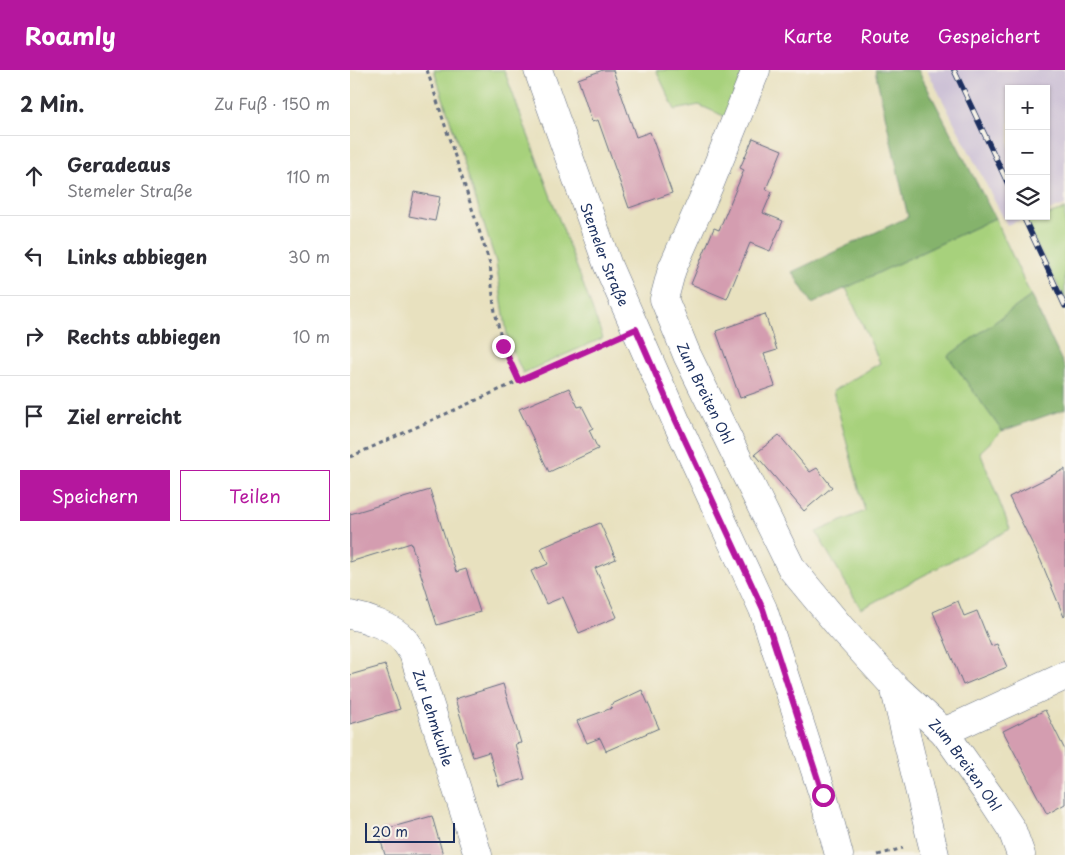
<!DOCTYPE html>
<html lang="de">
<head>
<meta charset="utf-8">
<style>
	:root { --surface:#fff; --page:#f7f7f7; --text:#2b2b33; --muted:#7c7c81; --line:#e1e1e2; --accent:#b5179e }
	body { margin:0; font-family:"Playpen Sans",sans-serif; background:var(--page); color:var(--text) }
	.controls { position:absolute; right:15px; top:15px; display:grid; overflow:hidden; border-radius:0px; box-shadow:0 1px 4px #0004 }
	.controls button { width:45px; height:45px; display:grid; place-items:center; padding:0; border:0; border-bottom:1px solid var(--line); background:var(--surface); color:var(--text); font:25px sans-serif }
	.scale { position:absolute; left:15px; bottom:12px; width:90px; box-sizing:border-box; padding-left:5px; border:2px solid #1b2f5e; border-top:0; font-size:14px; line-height:18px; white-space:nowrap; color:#1b2f5e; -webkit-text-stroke:4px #f7f3e8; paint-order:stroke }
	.stop { position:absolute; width:15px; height:15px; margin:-11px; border:4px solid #b5179e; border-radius:50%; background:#fff }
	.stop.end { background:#b5179e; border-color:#fff; box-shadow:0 1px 5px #0008 }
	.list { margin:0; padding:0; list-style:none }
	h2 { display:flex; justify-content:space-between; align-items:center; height:65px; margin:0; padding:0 20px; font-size:21px }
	h2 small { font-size:16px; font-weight:400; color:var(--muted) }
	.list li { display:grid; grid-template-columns:32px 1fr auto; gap:15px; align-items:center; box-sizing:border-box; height:80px; padding:0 20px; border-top:1px solid var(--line) }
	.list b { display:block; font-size:19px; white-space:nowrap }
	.list p { margin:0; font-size:16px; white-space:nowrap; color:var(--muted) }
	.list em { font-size:16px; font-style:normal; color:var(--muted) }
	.actions { display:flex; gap:10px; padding:15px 20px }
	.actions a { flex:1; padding:11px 0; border:1px solid var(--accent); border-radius:0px; text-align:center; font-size:18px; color:var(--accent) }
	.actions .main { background:var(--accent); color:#fff }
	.icon { flex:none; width:28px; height:28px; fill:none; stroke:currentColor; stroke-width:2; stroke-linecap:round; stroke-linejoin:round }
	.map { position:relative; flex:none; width:715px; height:785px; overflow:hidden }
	header { display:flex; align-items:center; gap:30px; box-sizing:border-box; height:70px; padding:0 25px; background:var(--accent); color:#fff }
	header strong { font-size:24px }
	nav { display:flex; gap:28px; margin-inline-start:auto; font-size:18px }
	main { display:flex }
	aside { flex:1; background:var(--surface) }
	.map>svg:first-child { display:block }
	.industrial { fill:#cbbfd5 }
	.green { fill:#a7d17c; stroke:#61806d }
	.forest { fill:#85b36c; stroke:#507165 }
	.building { fill:#d49db0 }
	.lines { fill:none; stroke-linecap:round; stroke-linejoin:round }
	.minor-casing { stroke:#636d80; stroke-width:29 }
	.secondary-casing { stroke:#636d80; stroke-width:29 }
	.path { stroke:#636d80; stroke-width:3; stroke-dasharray:4 4; stroke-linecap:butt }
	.minor { stroke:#fff; stroke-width:28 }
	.secondary { stroke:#fff; stroke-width:28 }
	.rail-casing { stroke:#1b2f5e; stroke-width:5.5 }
	.rail { stroke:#f7f3e8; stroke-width:4; stroke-dasharray:11; stroke-linecap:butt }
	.route { stroke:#b5179e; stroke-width:6 }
	.labels { text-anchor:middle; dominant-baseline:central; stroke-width:4; stroke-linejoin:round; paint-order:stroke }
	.street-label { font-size:14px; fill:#1b2f5e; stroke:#f7f3e8 }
</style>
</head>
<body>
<header>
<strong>Roamly</strong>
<nav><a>Karte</a><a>Route</a><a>Gespeichert</a></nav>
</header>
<main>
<aside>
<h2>2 Min.<small>Zu Fuß · 150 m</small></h2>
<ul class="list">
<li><svg class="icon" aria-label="ahead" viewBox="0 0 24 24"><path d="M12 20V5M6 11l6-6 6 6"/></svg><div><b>Geradeaus</b><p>Stemeler Straße</p></div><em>110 m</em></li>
<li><svg class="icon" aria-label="left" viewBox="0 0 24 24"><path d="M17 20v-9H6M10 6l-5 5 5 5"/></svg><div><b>Links abbiegen</b></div><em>30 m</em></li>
<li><svg class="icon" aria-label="right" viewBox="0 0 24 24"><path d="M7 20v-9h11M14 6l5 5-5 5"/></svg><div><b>Rechts abbiegen</b></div><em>10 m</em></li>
<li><svg class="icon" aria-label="arrive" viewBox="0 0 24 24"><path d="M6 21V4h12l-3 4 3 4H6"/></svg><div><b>Ziel erreicht</b></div></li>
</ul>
<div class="actions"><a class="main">Speichern</a><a>Teilen</a></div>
</aside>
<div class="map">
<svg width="715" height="785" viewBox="0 0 715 785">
	<rect width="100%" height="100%" fill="#f7f3e8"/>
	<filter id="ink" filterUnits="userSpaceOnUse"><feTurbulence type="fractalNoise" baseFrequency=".02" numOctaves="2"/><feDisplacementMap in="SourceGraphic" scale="10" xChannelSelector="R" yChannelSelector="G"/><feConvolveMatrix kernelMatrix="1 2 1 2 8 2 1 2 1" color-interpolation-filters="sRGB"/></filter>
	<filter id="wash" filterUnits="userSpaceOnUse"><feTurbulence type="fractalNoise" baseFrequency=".0096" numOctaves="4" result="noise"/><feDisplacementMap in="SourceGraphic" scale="20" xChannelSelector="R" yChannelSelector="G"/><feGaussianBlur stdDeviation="1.12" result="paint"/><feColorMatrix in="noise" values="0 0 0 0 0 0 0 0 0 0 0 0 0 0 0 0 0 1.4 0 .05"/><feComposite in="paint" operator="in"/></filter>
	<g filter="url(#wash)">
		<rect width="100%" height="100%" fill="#e8e1bf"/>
		<polygon class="industrial" points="577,0 715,0 715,135 696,142 696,19 659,19 659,146 682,146 657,155"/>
		<g class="green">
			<polygon points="84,0 154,0 253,268 173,303 158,271 146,192"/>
			<polygon points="306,0 394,0 376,47 349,35 325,40"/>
			<polygon points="715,139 715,229 675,152 696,146"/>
			<polygon points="645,148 681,226 598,286 652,361 630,382 660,459 511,539 466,462 515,441 483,321 530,293 496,218"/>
		</g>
		<g class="forest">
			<polygon points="525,0 568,0 645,148 462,234 442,202 558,147"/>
			<polygon points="681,226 715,298 715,339 652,361 598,286"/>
		</g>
		<g id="blocks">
			<g class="building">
				<polygon points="253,0 263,0 286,67 300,62 322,123 279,138 248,50 242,52 228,9"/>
				<polygon points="403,68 432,80 416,119 422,122 413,143 433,151 420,181 400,173 377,229 341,214 364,158 369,160 394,100 390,98"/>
				<polygon points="64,122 90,127 85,151 59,146"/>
				<polygon points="415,244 427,280 414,284 425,316 390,328 366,261"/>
				<polygon points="219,318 228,337 232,336 243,358 239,360 248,379 199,402 169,339"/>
				<polygon points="429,365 460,402 467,398 482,417 454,441 405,384"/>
				<polygon points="715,399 715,546 714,547 691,491 659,427"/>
				<polygon points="80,420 106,502 116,499 130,542 87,555 61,473 0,492 0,444"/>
				<polygon points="250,453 266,489 245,498 267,547 229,563 213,527 196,534 181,501 198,494 191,478"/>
				<polygon points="608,531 614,546 627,541 641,576 647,574 657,597 613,615 583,542"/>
				<polygon points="35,595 50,639 0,654 0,605"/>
				<polygon points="153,614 171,673 165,674 175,709 149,716 139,682 123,687 105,629"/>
				<polygon points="292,620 309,658 256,681 250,668 237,673 227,651 262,638 260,635"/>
				<polygon points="695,640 715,680 715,734 697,744 653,661"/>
				<polygon points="82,746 93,785 35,785 28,761"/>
			</g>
		</g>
	</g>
	<g filter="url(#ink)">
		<use href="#blocks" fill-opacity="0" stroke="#636d80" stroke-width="1"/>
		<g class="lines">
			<g class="minor-casing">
				<g id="minor">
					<path id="s1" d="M406,0L361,111L322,199L314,229L337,285L442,499L491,558L544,616L594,662L643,731L662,760L671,785"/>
					<path id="s2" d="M0,545C16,548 43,557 54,570C57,574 60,579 63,583L128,785"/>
					<polyline points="544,616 585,785"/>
					<polyline points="594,662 715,606"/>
				</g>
			</g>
			<g class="secondary-casing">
				<g id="secondary">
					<path id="s3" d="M188,0L258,196L326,351L413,539L473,725L489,785"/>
				</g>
			</g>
			<g class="path">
				<polyline points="77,0 140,194 144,237 153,277 169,311"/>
				<polyline points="0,387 260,270"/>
				<polyline points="528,785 553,778"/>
			</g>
			<use href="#minor" class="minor"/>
			<use href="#secondary" class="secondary"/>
			<g class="rail-casing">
				<g id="rail">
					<polyline points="604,0 659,116"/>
					<polyline points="673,146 715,236"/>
				</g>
			</g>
			<use href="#rail" class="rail"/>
		</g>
	</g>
	<g class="lines" filter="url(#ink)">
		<polyline class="route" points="153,276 169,311 286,259 326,351 413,539 473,725"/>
	</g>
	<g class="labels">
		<g class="street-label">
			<text stroke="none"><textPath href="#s3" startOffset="196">Stemeler Straße</textPath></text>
			<text stroke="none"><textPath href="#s1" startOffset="350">Zum Breiten Ohl</textPath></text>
			<text stroke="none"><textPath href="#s2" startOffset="144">Zur Lehmkuhle</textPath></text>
			<text stroke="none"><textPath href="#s1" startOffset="808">Zum Breiten Ohl</textPath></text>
		</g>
	</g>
</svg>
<div class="controls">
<button>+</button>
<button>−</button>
<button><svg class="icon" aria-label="layers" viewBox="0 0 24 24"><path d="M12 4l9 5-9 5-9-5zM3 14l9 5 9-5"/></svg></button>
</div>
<div class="scale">20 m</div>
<div class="stop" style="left:473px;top:725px"></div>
<div class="stop end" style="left:153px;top:276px"></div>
</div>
</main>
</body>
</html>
